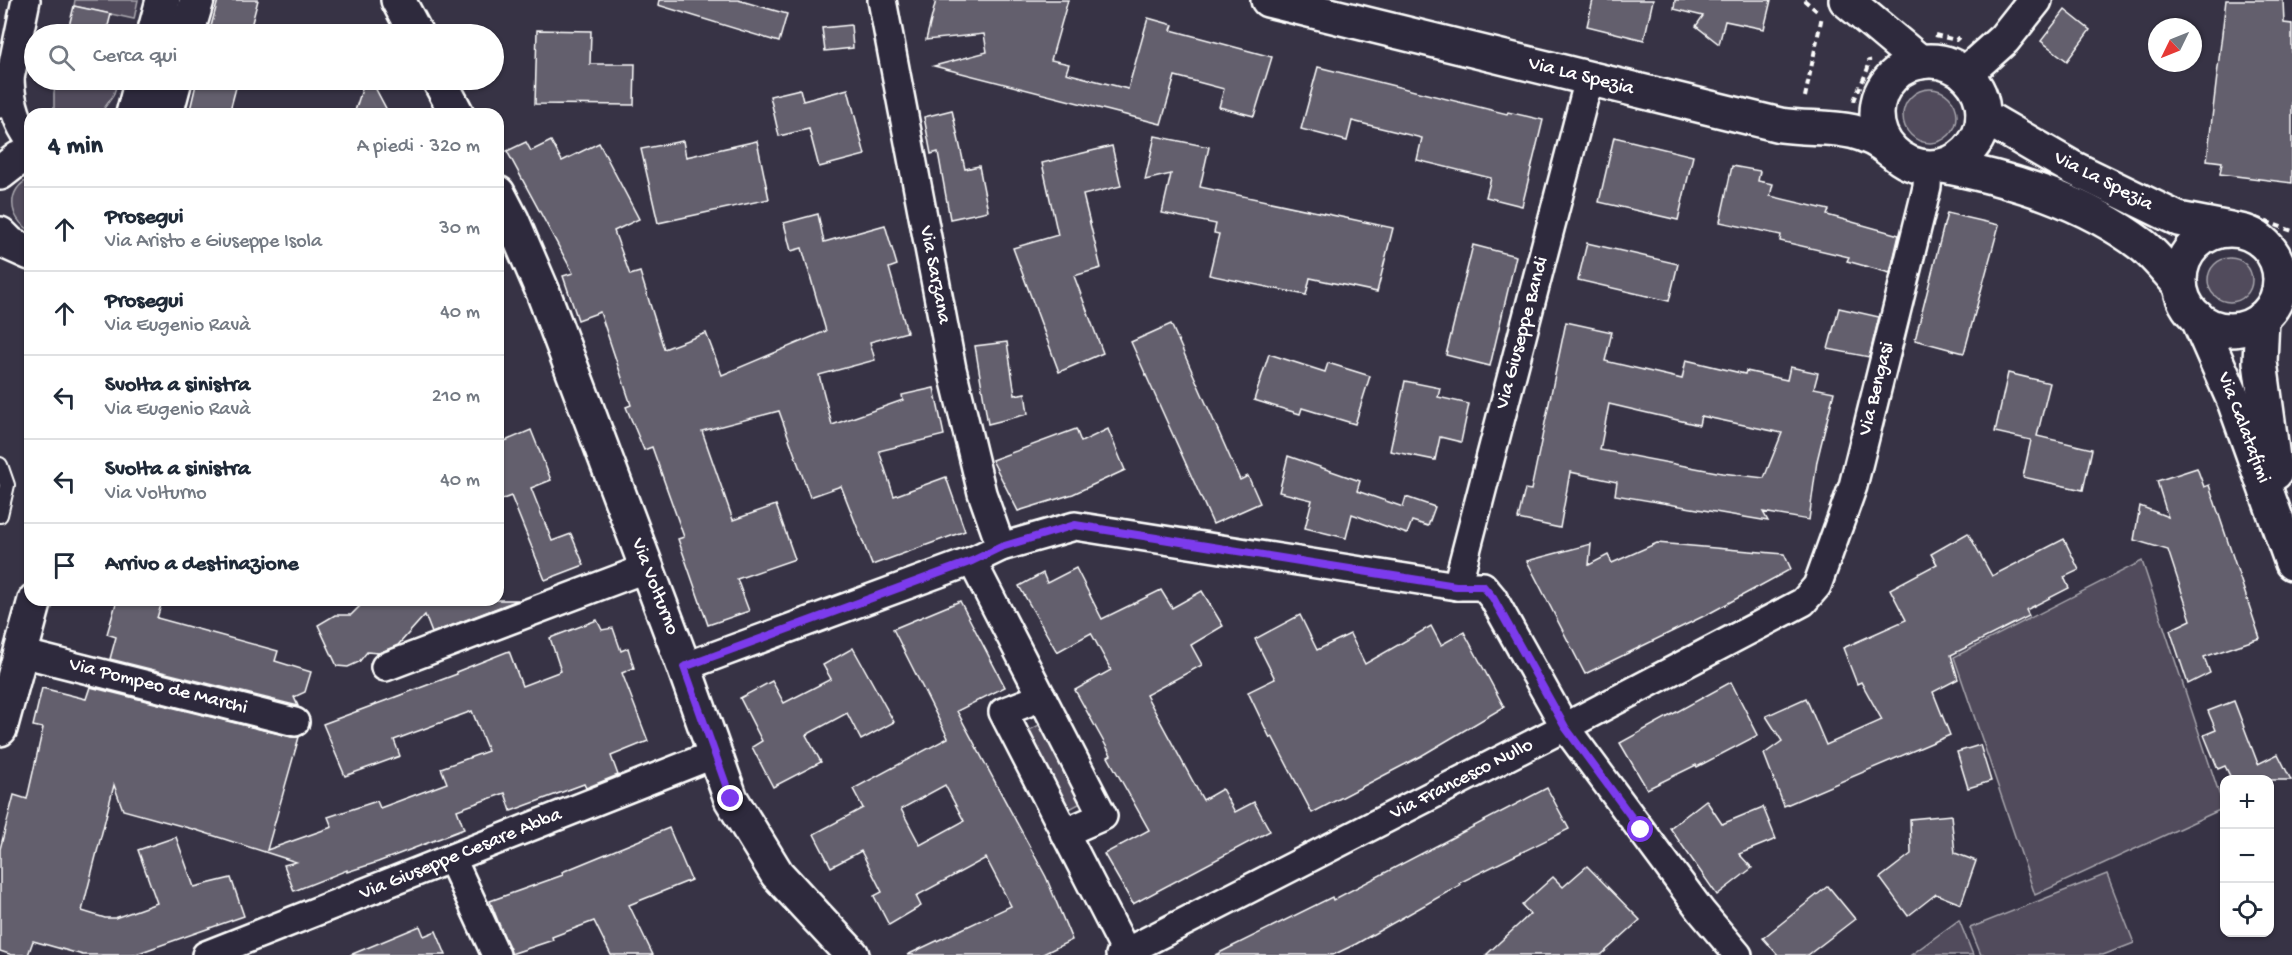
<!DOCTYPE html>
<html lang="it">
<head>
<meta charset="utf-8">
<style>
	:root { --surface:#fff; --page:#f6f6f7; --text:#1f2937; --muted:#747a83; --line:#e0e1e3 }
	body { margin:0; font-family:"Gochi Hand",sans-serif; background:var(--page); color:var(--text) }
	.controls { position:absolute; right:18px; bottom:18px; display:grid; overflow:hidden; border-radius:12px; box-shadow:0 2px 4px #0004 }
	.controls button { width:54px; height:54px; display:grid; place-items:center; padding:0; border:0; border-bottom:2px solid var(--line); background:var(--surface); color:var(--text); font:30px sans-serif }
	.compass { position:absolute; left:2148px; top:18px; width:54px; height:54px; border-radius:50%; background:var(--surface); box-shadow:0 2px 4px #0004; rotate:227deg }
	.stop { position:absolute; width:18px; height:18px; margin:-14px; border:4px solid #7c3aed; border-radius:50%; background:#fff }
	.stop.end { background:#7c3aed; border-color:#fff; box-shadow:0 2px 6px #0008 }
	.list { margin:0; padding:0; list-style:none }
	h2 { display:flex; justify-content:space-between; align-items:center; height:78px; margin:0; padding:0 24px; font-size:26px }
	h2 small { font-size:20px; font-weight:400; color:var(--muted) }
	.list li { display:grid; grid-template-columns:39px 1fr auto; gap:18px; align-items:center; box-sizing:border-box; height:84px; padding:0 24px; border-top:2px solid var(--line) }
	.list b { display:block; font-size:22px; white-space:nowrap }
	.list p { margin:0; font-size:20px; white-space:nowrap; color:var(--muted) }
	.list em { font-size:20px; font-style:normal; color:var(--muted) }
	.icon { flex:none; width:33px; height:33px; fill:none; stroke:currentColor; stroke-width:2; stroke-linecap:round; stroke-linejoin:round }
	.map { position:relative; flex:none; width:2292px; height:955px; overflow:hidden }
	.search { position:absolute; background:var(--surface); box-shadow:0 2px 4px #0004; left:24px; top:24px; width:480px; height:66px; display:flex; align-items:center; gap:15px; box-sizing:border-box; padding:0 21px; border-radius:33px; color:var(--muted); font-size:22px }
	.panel { position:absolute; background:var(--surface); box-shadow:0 2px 4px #0004; left:24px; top:108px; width:480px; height:498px; border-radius:18px }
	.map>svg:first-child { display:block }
	.green { fill:#514c5c; stroke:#a8a6ae; stroke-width:1.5 }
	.building { fill:#635f6d; stroke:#fff; stroke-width:1.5; fill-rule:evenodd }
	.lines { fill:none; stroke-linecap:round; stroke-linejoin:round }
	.service-casing { stroke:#fff; stroke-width:18 }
	.minor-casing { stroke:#fff; stroke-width:32 }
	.tertiary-casing { stroke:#fff; stroke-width:38 }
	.secondary-casing { stroke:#fff; stroke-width:38 }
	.path { stroke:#fff; stroke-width:4; stroke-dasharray:6 4.5; stroke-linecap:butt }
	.service { stroke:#2f2a3d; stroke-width:14 }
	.minor { stroke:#2f2a3d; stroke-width:27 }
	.tertiary { stroke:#2f2a3d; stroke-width:33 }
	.secondary { stroke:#2f2a3d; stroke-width:33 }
	.route { stroke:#7c3aed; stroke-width:8 }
	.labels { text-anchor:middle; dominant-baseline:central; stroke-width:4.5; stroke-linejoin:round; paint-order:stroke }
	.street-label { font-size:20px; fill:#fff; stroke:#2f2a3d }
</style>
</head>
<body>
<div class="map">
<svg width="2292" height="955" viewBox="0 0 2292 955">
	<rect width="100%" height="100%" fill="#373345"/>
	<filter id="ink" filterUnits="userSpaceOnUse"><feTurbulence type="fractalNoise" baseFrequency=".0167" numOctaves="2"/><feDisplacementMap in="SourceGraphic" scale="12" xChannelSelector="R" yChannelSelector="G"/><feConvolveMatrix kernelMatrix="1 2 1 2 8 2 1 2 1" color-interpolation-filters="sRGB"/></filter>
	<g filter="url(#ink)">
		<g class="green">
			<polygon points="75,0 138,0 134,19 74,6"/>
			<polygon points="56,80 83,87 85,80 101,80 117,84 113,96 100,114 54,114 54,93"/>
			<circle cx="1930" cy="116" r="27"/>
			<path d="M30,179V230C8,219 6,188 30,179Z"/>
			<circle cx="2230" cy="280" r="22"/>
			<polygon points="2142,561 2224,808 2035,895 1954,657"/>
			<polygon points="1041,724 1081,803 1064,812 1022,734"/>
			<polygon points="2107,874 2134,943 2103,955 1981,955 1970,928"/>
			<polygon points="1959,920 1973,955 1911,955"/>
		</g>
		<g class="building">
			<polygon points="218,0 258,0 249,34 209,34"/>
			<polygon points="659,0 738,0 787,14 779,42 658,5"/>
			<polygon points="936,0 1068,0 1051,60 1069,64 1066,73 1128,89 1148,18 1173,25 1171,30 1272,57 1254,116 1219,107 1224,89 1175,76 1161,124 934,66 987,52 984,34 926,40"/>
			<polygon points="1593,0 1653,0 1644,40 1587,26"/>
			<polygon points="1675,0 1771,0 1764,29 1725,21 1719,44 1696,26 1703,16 1674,9"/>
			<polygon points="2226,0 2283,0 2284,23 2292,24 2292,183 2220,174 2222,162 2207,160"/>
			<polygon points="74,6 111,14 106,34 67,34"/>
			<polygon points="2065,10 2090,30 2067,61 2041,41"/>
			<polygon points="851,25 853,48 825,51 822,28"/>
			<polygon points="537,30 591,31 590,64 635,64 634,105 535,104"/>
			<polygon points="1318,67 1507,114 1508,112 1543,120 1522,206 1486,197 1491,178 1417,160 1422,138 1352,121 1347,141 1301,129"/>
			<polygon points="197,80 238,80 229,114 189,114"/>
			<polygon points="365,80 371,80 389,114 354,114"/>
			<polygon points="800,89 803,101 848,89 865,155 819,167 809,129 779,136 770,96"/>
			<polygon points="952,110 965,169 979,166 988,211 950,219 938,152 931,154 924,117"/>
			<polygon points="1155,136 1209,147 1200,187 1393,228 1377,292 1310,278 1306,295 1209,275 1219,234 1214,233 1216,224 1162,213 1171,174 1145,180"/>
			<polygon points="1614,137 1693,156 1678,220 1599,202"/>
			<polygon points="551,141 562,161 599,143 639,219 614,231 630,275 640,272 664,349 706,333 722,375 826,331 802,248 791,251 784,223 818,214 824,242 885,225 897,265 889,268 907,332 870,342 875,360 819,375 832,425 903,400 902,395 934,388 944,435 879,451 894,496 946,477 965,531 872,565 841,486 810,497 779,411 702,431 733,520 776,505 795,559 737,579 749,611 708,625 678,539 684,537 652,447 644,450 626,407 631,405 600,312 578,320 563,276 573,273 507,151 526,142 531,151"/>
			<polygon points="683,141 686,157 757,141 769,199 658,223 641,149"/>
			<polygon points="1112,146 1121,186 1083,195 1101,268 1074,276 1103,353 1059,372 1013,248 1058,235 1042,163"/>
			<polygon points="1732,166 1760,171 1758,181 1773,184 1770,196 1829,210 1827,215 1899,235 1890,273 1847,261 1849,257 1780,241 1781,235 1720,222"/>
			<polygon points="1947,213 1999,225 1964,353 1915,340"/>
			<polygon points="1587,243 1678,264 1669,301 1578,280"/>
			<polygon points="1473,245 1516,256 1490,366 1446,355"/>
			<polygon points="1839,308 1879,317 1869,357 1828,349"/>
			<path d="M1566,322L1612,332L1605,361L1682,379L1686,360L1745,374L1746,371L1787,380L1790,367L1818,373L1814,388L1834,392L1817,461L1809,520L1763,512L1768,521L1615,495L1617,482L1570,472L1560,528L1518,519L1525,489L1531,490ZM1609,404L1699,425L1701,416L1782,433L1764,478L1722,473L1600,450Z"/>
			<polygon points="1171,324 1240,480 1248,476 1260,503 1213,524 1131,342"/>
			<polygon points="1007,342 1015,395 1025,393 1028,414 988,424 975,346"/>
			<polygon points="1269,354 1325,372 1328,363 1370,376 1355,424 1302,408 1300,414 1254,400"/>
			<polygon points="2008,373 2050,383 2037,436 2092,449 2083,490 2023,477 2031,440 1995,432"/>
			<polygon points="1405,381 1440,388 1438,397 1469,404 1461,442 1440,437 1435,460 1390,451"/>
			<polygon points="1076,429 1081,442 1108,429 1125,470 1073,494 1018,511 992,460"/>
			<polygon points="531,430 551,480 531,488 552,541 571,534 584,565 545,580 511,496 498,501 498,444"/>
			<polygon points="1288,456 1360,481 1357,491 1403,507 1406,497 1435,507 1428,526 1412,521 1407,534 1352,514 1346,538 1305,528 1312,500 1279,492"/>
			<polygon points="2197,468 2204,487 2209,485 2260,638 2204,657 2210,673 2188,684 2170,630 2191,620 2168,550 2134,540 2140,506 2168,517 2157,481"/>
			<polygon points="1968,533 1992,576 2064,539 2079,570 2064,577 2069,588 2026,610 2029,616 1951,655 1958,679 1933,692 1950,735 1784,806 1764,754 1782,741 1766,716 1806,698 1826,745 1882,720 1861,682 1857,684 1843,648 1906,620 1890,589 1937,564 1931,554"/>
			<polygon points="1657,543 1784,554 1791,569 1710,613 1585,674 1527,561 1591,544 1589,565 1608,555 1612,563"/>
			<polygon points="1076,568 1102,619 1161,590 1172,608 1202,591 1223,626 1191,645 1202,665 1146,695 1203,800 1222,789 1235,812 1254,802 1270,831 1133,904 1104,854 1149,830 1108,757 1111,755 1075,690 1111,670 1091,633 1057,652 1019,586 1043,573 1047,583"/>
			<polygon points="117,600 143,600 161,605 157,618 278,651 275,661 311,672 305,692 294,697 298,706 110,659 116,637 107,634"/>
			<polygon points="377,600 420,603 418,600 518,600 432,633 425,615 398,645 379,653 367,652 359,662 348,667 337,666 318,625 335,615 351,615 361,605"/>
			<path d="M960,601L1005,687L957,711L1046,877L1072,940L1041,955H907L1011,906L986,858L916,896L921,906L889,925L874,896L882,892L861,851L831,867L814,834L863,808L853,789L948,738L893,629ZM945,785L964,821L920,845L901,809Z"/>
			<polygon points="1300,615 1317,650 1350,634 1365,664 1431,626 1441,645 1464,632 1504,707 1421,756 1312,813 1272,736 1270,738 1248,692 1275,679 1255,639"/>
			<polygon points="597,620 602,630 613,628 621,651 628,648 634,668 622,673 648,741 611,756 618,775 586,788 584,784 511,811 505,793 457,810 464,829 378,862 347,872 347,870 294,891 284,865 296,862 196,830 123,810 114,785 82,911 105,918 115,918 157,903 138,850 176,837 194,887 231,878 244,916 133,955 83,955 33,941 28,955 12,955 0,951 0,849 14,795 27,799 43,728 33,726 42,688 86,699 90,687 291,737 299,737 267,850 332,827 328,817 377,801 380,808 447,783 441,768 488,751 472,711 394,740 400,756 345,776 323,724 457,674 456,672 509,651 522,686 561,671 550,638"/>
			<polygon points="853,648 894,722 861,740 847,713 806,735 821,762 773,787 752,747 762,741 740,698 772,681 784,703 831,679 823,665"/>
			<polygon points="1731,682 1758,735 1697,767 1696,765 1647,789 1620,743"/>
			<polygon points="2234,701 2258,764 2278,754 2291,780 2228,780 2231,778 2225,766 2218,769 2204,735 2216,730 2208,711"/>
			<polygon points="1980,745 1991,781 1968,788 1957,752"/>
			<polygon points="1547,788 1569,829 1459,883 1460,885 1356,944 1333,955 1215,955 1332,897 1333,900"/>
			<polygon points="1706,800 1722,824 1763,807 1776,839 1739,854 1752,868 1717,895 1670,828"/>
			<polygon points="1951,815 1955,853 1976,861 1961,904 1936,894 1908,916 1880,878 1911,854 1910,819"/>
			<polygon points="669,828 691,880 629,905 653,955 611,955 594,921 552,937 553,940 511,954 490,901 563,875 562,872"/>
			<polygon points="1587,866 1640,920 1601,955 1486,955 1530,914 1522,905 1553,877 1563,887"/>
			<polygon points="1828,886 1855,919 1808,955 1778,955 1763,938"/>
			<polygon points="420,926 424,936 436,931 446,955 350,955"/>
		</g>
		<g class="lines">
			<g class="service-casing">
				<polyline id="service" points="0,465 7,485 0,515"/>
			</g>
			<g class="minor-casing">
				<g id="minor">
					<polyline points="882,0 952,369 982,493 1001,547"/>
					<path d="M10,80C11,101 17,123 30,140"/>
					<polyline points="0,104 8,88 26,0"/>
					<polyline points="972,561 1103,816 1064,833"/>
					<polyline points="1457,586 1589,79"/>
					<polyline points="21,653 295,722"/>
					<polyline points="385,667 647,568"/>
					<polyline points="684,667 972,561 1001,547 1075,526 1457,586 1483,586 1493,598 1565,727 1701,911 1738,955"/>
					<polyline points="1042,697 1003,712 1126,952"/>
					<polyline points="452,859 496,955"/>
					<polyline points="206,955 715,754"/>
					<polyline points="1120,955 1565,727 1803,602 1817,586 1853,486 1923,204 1927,187 1928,168"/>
				</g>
			</g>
			<g class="tertiary-casing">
				<g id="tertiary">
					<polyline points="398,0 416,34"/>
					<path d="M1268,0L1780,125C1822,131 1855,121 1891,151"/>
					<polyline points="1965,74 2004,39 2035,0"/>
					<polyline points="439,80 457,114"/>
					<path d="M1944,166C2014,180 2084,201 2142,245C2156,256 2168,272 2180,285"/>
					<polyline points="498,193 512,220 543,292 684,667 731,799 777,874 852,955"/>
				</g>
			</g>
			<g class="secondary-casing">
				<g id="secondary">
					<polyline points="1846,0 1920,62"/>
					<polyline points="154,34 163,0"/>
					<polyline points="187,34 197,0"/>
					<circle cx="1930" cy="114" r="53"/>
					<polyline points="133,114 142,80"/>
					<polyline points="166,114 175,80"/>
					<polyline points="1983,116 2071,167 2178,219 2230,229"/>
					<polyline points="0,173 18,159 30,155"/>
					<circle cx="2230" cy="280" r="50"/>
					<polyline points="0,234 10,244 30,253"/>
					<polyline points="2197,317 2234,401 2292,563"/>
					<polyline points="2262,318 2260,362 2275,473"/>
					<polyline points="0,729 35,600"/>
				</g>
			</g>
			<g class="path">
				<polyline points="1804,0 1817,11"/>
				<polyline points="1935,35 1956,40 1959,37"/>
				<polyline points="1805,97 1822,16"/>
				<path d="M1854,101C1857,90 1871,68 1869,59"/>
				<polyline points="2256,218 2292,231"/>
			</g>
			<use href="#service" class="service"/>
			<use href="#minor" class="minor"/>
			<use href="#tertiary" class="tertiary"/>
			<use href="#secondary" class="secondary"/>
		</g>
	</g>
	<g class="lines" filter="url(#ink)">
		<polyline class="route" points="731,799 684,667 972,561 1001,547 1075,525 1456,586 1483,586 1493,598 1565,727 1641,830"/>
	</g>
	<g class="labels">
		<g class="street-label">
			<text transform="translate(1581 77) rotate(14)">Via La Spezia</text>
			<text transform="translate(2103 182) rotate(27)">Via La Spezia</text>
			<text transform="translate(934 275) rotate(79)">Via Sarzana</text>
			<text transform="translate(1523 333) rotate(-75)">Via Giuseppe Bandi</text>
			<text transform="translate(1877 389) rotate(-76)">Via Bengasi</text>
			<text transform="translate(2243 428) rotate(69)">Via Calatafimi</text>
			<text transform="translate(654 587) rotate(69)">Via Volturno</text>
			<text transform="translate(158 687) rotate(14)">Via Pompeo de Marchi</text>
			<text transform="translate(1462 780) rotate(-27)">Via Francesco Nullo</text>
			<text transform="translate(461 855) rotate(-22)">Via Giuseppe Cesare Abba</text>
		</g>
	</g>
</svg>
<div class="controls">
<button>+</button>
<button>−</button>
<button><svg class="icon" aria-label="locate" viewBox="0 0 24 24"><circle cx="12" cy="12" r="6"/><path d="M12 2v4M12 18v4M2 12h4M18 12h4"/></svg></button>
</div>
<svg class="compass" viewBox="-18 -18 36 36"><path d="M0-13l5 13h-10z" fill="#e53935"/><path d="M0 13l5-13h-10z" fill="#747a83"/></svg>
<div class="stop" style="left:1641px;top:830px"></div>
<div class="stop end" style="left:731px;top:799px"></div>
<div class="search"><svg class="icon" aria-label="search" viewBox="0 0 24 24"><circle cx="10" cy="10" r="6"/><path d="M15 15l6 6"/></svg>Cerca qui</div>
<section class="panel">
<h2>4 min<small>A piedi · 320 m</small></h2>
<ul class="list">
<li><svg class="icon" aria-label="ahead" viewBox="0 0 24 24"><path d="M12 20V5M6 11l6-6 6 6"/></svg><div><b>Prosegui</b><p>Via Aristo e Giuseppe Isola</p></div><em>30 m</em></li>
<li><svg class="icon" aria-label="ahead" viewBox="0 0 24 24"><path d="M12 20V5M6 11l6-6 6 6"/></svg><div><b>Prosegui</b><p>Via Eugenio Ravà</p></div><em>40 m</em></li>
<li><svg class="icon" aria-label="left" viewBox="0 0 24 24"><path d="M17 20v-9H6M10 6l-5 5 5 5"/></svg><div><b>Svolta a sinistra</b><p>Via Eugenio Ravà</p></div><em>210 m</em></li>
<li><svg class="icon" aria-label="left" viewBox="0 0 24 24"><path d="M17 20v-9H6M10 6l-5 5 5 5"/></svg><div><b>Svolta a sinistra</b><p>Via Volturno</p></div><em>40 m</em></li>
<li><svg class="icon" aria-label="arrive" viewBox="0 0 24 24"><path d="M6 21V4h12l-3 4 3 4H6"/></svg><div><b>Arrivo a destinazione</b></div></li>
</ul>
</section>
</div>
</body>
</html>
